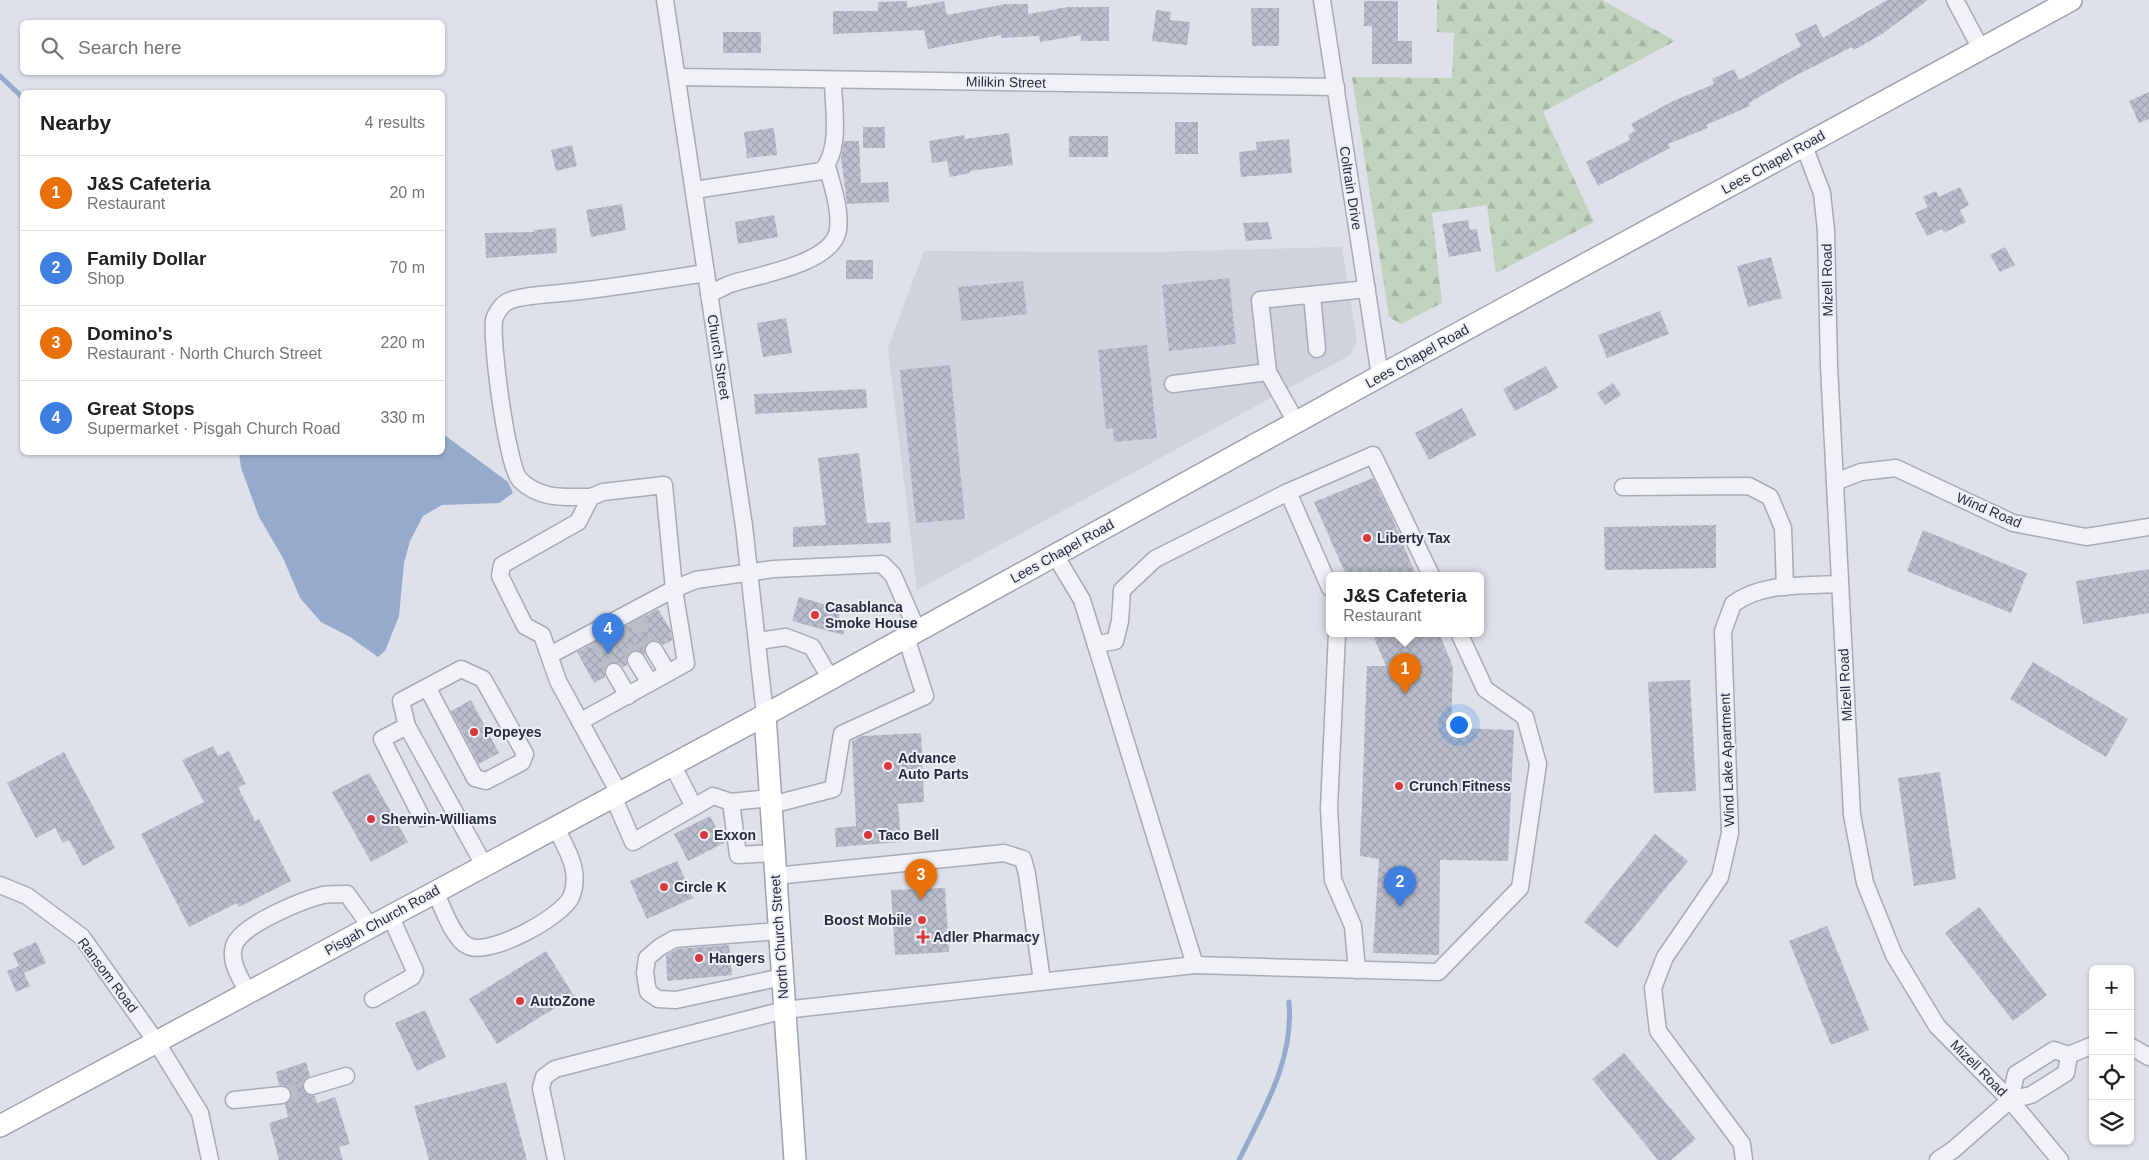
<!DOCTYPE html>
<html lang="en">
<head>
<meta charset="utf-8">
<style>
	:root { --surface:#fff; --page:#f2f2f2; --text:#202124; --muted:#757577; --line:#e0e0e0; --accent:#d9383e }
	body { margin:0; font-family:Helvetica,sans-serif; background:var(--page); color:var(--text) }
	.controls { position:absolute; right:15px; bottom:15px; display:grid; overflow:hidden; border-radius:8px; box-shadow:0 1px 4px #0004 }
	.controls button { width:45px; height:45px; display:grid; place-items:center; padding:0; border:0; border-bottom:1px solid var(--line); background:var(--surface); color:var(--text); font:25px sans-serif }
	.you { position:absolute; left:1458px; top:724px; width:18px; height:18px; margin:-12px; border:4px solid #fff; border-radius:50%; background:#1a73e8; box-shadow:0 0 0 8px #1a73e833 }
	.badge { display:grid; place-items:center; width:32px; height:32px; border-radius:50%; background:var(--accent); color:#fff; font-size:16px; font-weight:700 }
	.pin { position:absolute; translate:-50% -41px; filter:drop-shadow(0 1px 2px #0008) }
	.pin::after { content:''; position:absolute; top:26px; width:18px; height:15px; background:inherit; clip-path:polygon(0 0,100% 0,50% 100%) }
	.popup { position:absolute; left:1326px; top:572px; width:158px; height:65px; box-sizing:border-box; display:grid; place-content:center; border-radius:8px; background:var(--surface); filter:drop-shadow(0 1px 4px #0005); font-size:16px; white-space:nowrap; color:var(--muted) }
	.popup b { font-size:19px; color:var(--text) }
	.popup::after { content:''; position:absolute; left:50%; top:100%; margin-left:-10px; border:10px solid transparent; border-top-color:var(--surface) }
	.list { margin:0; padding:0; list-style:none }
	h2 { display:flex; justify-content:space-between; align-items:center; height:65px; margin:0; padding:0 20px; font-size:21px }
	h2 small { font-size:16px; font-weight:400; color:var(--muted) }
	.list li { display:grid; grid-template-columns:32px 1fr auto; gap:15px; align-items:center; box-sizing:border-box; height:75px; padding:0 20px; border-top:1px solid var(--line) }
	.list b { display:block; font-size:19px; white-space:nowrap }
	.list p { margin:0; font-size:16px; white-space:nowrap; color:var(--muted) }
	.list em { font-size:16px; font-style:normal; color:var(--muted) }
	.icon { flex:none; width:28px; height:28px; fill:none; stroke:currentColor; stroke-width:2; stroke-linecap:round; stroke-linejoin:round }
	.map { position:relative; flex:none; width:2149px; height:1160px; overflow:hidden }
	.search { position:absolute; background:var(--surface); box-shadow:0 1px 4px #0004; left:20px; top:20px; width:425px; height:55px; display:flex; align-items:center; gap:12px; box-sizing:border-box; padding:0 18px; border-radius:8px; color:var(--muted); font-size:19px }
	.panel { position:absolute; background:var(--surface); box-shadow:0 1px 4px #0004; left:20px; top:90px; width:425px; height:365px; border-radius:8px }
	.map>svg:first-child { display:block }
	.built { fill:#cfd3de }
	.forest { fill:url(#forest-firs) }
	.water { fill:#95aacc }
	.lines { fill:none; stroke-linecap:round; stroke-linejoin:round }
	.stream { stroke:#95aacc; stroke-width:5 }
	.building { fill:url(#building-cross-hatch) }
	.minor-tunnel { stroke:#b9bdc7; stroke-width:16; stroke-dasharray:16 8; stroke-linecap:butt }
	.minor-casing { stroke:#a7abb7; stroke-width:19 }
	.major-casing { stroke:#9ca3b5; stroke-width:24 }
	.minor { stroke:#f1f2f7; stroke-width:16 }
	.major { stroke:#fff; stroke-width:21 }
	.poi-dot { fill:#d9383e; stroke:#edf0f6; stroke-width:2 }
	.labels { text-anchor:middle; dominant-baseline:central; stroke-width:4; stroke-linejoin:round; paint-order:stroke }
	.street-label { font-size:14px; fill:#262d41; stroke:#edf0f6 }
	.poi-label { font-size:14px; font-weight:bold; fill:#262d41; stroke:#edf0f6; text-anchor:start }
</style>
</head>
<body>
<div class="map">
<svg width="2149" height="1160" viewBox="0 0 2149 1160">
	<defs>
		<pattern id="forest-firs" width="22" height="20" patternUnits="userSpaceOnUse" patternTransform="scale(1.25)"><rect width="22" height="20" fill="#c1d3be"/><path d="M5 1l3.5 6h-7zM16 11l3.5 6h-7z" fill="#a6b5a4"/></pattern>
		<pattern id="building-cross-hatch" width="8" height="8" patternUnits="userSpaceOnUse" patternTransform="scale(1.25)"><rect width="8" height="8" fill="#babfcc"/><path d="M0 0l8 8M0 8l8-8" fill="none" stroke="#a0a4b0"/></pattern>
	</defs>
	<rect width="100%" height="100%" fill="#dee1e9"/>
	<polygon class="built" points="1342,247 1357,341 1350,355 917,590 888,348 924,251 1149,252"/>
	<polygon class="forest" points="1437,0 1602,0 1675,41 1543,112 1594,222 1496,273 1487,205 1432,213 1442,303 1401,324 1389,317 1352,77 1452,78 1454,33 1437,32"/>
	<polygon class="water" points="443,434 508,482 513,493 499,503 442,505 423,516 410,541 404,563 399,616 385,651 378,657 350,637 321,622 300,598 283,558 259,517 241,468 239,453 442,452"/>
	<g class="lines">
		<g class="stream">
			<polyline points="0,76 22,97"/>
			<path d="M1239,1160C1264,1109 1294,1060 1289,1002"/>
		</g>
	</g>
	<g class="building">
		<polygon points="1887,0 1928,0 1882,34 1854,50 1852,47 1795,76 1749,103 1750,106 1706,125 1708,128 1668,144 1670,148 1598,186 1586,162 1630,140 1628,135 1635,131 1631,124 1671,102 1714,84 1712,79 1734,69 1739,80 1801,46 1795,34 1816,24 1823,38"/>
		<polygon points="907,1 907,8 944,1 947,15 1006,4 1028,4 1028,14 1068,7 1109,7 1109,41 1081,41 1081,35 1040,42 1039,36 1001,38 1001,35 928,49 924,30 833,34 833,11 878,11 878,2"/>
		<polygon points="1364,1 1398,1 1398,41 1412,41 1412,64 1372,64 1372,26 1364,26"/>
		<polygon points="1251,8 1279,8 1279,46 1252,46"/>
		<polygon points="1156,10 1171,12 1170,20 1190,22 1187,45 1152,41"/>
		<rect x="723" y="32" width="38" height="21"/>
		<polygon points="2149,92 2149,119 2139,123 2129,101"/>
		<rect x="1175" y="122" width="23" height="32"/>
		<rect x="863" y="127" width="22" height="21"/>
		<polygon points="774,128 777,155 747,158 744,132"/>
		<polygon points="1009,133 1013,165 970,171 970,173 950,177 947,161 932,163 929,141 964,135 965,139"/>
		<rect x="1069" y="136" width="39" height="21"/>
		<polygon points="1289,139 1292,173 1241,177 1239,152 1257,150 1256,142"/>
		<polygon points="844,141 859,141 861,183 888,182 889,202 847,204 841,158"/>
		<polygon points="572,145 577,166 556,171 551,150"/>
		<polygon points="1960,187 1969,205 1960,210 1966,222 1944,233 1942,229 1927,236 1915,213 1928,207 1923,197 1936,191 1939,197"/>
		<polygon points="622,204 626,230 591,237 586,210"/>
		<polygon points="774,215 778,237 738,244 735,222"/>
		<polygon points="1468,220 1470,230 1477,229 1481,251 1449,257 1442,224"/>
		<polygon points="1268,222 1272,239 1246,241 1243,223"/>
		<polygon points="556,228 557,253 486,258 485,233 534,232 534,230"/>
		<polygon points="2005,247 2015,265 2000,272 1990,255"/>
		<polygon points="1771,257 1782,298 1748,307 1737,266"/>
		<rect x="846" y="260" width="27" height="19"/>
		<polygon points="1229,278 1236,344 1169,351 1162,285"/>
		<polygon points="1023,281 1027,314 962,321 958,287"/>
		<polygon points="1660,311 1669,334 1607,358 1598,335"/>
		<polygon points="786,318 792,353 763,357 757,323"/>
		<polygon points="1147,345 1157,438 1114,442 1113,428 1106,429 1098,350"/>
		<polygon points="950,365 965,519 916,523 900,370"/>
		<polygon points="1546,366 1558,388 1515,411 1503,389"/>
		<polygon points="1613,383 1621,395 1605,405 1597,393"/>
		<polygon points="866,389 867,408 755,414 754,394"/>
		<polygon points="1462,408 1476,435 1429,460 1415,433"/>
		<polygon points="859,453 867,523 890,522 891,543 793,547 793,527 826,525 818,458"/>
		<polygon points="1373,478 1391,515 1416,575 1346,575 1314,502"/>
		<polygon points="1716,525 1716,568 1605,570 1604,527"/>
		<polygon points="1923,530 2027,573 2011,613 1907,571"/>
		<polygon points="2149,569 2149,613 2083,624 2076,581"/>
		<polygon points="799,597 841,609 838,620 847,622 843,635 792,621"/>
		<polygon points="658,609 671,631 672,640 663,645 658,641 649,641 645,646 645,655 640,651 631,651 627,656 627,665 623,667 619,663 609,663 605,667 605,677 594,683 577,652"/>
		<polygon points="1372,633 1439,633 1453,667 1451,728 1514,730 1508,861 1440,860 1439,955 1373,953 1379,859 1360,856 1367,666 1386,666"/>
		<polygon points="2033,662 2128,719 2106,757 2010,699"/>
		<polygon points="1690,680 1696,791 1654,793 1648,682"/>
		<polygon points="471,700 499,753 479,764 451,711"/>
		<polygon points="921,733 924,802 898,804 901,842 836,847 835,828 856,826 852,741 862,736"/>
		<polygon points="213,746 218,756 229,751 246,784 238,787 255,821 259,819 291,881 239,907 237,903 189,927 141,834 204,802 182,760"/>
		<polygon points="64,752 115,848 83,866 69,840 63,843 55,828 36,838 7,783"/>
		<polygon points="1940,772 1956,879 1914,886 1898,778"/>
		<polygon points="369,773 408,842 371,862 332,792"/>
		<polygon points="710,816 724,843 688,861 674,834"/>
		<polygon points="1655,834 1688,861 1617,948 1584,922"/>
		<polygon points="677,861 693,898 647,919 630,881"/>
		<polygon points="945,888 949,952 895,955 891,890"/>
		<polygon points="1979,907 2047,995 2013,1021 1945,933"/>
		<polygon points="1827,926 1869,1030 1831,1045 1789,941"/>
		<polygon points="36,942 46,963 24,973 30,986 16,992 7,971 19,966 13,953"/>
		<polygon points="729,945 732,975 667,981 666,955 677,949"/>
		<polygon points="546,951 574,996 497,1044 469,999"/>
		<polygon points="425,1010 446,1057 417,1071 395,1023"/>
		<polygon points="1624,1053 1696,1139 1671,1160 1658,1160 1592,1079"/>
		<polygon points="306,1062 310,1076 302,1083 305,1093 315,1096 317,1103 335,1097 350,1144 339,1147 343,1160 279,1160 269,1123 288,1117 285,1104 291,1099 292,1094 286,1086 279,1085 276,1072"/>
		<polygon points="506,1082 527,1160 429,1160 414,1106"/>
	</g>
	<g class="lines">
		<g class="minor-tunnel">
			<polyline points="635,617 654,650"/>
			<polyline points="617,626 636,660"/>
			<polyline points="596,638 614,672"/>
			<polyline points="282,1095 312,1086"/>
		</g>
		<g class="minor-casing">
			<g id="minor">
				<polyline points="665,0 744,526 765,715"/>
				<polyline points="1322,0 1380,376"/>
				<polyline points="1955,0 1981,49"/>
				<polyline points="677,77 1336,87"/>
				<polyline points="1804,146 1822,193 1826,231 1829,366 1852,815 1865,883 1894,955 1937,1026 2010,1100 2060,1160"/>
				<path d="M694,190L822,171C842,149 833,107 833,80"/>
				<path d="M709,294C716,291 723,287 730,284C757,275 833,264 838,230C841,210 832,185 827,166"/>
				<polyline points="1312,295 1317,349"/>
				<polyline points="1173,384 1268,372"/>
				<polyline points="1296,422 1268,372 1260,300 1367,289"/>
				<polyline points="1835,482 1861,472 1896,468 2013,523 2086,537 2149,527"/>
				<polyline points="1623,487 1749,486 1770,497 1783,528 1785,587"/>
				<polyline points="1288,492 1330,588"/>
				<path d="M591,497C566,497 540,500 520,480C507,466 491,343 494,320C495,315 502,304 507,302C518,295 556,294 571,292C616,287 661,280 706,273"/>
				<polyline points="1337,633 1329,808 1333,880 1353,926 1357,970"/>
				<polyline points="757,641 786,637 812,647 830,678"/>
				<polyline points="1097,644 1115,641 1120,621 1122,590 1155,559 1288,492 1373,455 1431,575"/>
				<polyline points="654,650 668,673"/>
				<polyline points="550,655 674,589 686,663 581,721"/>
				<polyline points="636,660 650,683"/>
				<polyline points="614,672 628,696"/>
				<polyline points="427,687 475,778 486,781 522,762 525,754 483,679 461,669 401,701 407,726 484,865"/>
				<polyline points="407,726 382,739 422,818"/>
				<polyline points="672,764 694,807"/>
				<polyline points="619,793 558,681 542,635 525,626 500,576 502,565 578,522 591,497 603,492 664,485 674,589 696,580 774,569 882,564 893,575 917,630"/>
				<polyline points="613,796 633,842 713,796 731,802 770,798"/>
				<polyline points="731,802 738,855 774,853"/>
				<polyline points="771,805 833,789 842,734 925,696 906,637"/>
				<polyline points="775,876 1004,853 1023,859 1027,874 1042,981"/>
				<polyline points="0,885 27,896 82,937 157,1043 200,1113 210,1160"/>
				<path d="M435,891C442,906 453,939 468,946C489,957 565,916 572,895C581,870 566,848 555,826"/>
				<polyline points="779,931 674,939 660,947 647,958 645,973 648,992 658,999 676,1000 782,977"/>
				<polyline points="1195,965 1438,972 1520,888 1538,764 1525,717 1485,689 1459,633"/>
				<path d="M248,993C241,978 229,963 234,946C240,925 303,900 323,895C331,894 339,894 347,894L370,926"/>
				<polyline points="373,999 412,977 415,971 390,915"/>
				<polyline points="2130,1046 2149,1057"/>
				<polyline points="2069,1055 2093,1045"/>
				<polyline points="312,1086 346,1076"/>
				<polyline points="234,1100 282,1095"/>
				<polyline points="556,1160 541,1088 544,1077 555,1069 784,1010 1195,965 1082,600 1055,555"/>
				<path d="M1744,1160L1742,1144L1658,1031L1653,988L1665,957L1720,877L1730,833L1723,631L1733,604C1763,582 1804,586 1840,584"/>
				<polyline points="1938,1160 1953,1150 2010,1100 2031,1095 2066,1073 2069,1055 2054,1050 2016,1074 2010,1100"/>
			</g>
		</g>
		<g class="major-casing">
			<g id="major">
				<polyline points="765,715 795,1160"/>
				<polyline points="0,1126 765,715 1380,376 2071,0"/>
			</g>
		</g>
		<use href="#minor" class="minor"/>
		<use href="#major" class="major"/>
	</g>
	<g class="poi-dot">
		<circle cx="1367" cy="538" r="5"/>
		<circle cx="815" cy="615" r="5"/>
		<circle cx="474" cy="732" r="5"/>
		<circle cx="888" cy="766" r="5"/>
		<circle cx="1399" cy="786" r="5"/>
		<circle cx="371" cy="819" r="5"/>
		<circle cx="704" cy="835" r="5"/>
		<circle cx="868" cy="835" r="5"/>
		<circle cx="664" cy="887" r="5"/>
		<circle cx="922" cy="920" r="5"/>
		<path d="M920.5 929.5h5v5h5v5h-5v5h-5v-5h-5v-5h5z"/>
		<circle cx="699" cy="958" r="5"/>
		<circle cx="520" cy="1001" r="5"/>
	</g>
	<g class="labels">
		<g class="street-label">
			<text transform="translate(1006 82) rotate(1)">Milikin Street</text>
			<text transform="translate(1773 162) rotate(-29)">Lees Chapel Road</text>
			<text transform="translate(1351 188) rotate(81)">Coltrain Drive</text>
			<text transform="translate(1827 280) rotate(-91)">Mizell Road</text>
			<text transform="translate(1417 356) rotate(-29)">Lees Chapel Road</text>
			<text transform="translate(719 357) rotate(81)">Church Street</text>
			<text transform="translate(1989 510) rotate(23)">Wind Road</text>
			<text transform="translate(1062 551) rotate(-29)">Lees Chapel Road</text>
			<text transform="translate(1845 685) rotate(-93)">Mizell Road</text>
			<text transform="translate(1727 760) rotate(-92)">Wind Lake Apartment</text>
			<text transform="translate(382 920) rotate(-29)">Pisgah Church Road</text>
			<text transform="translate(779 937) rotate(-94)">North Church Street</text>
			<text transform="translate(108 975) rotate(53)">Ransom Road</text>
			<text transform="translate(1979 1068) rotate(45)">Mizell Road</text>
		</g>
		<g class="poi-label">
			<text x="1377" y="538">Liberty Tax</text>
			<text x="825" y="607">Casablanca<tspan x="825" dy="16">Smoke House</tspan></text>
			<text x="484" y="732">Popeyes</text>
			<text x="898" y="758">Advance<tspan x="898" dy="16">Auto Parts</tspan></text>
			<text x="1409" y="786">Crunch Fitness</text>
			<text x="381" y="819">Sherwin-Williams</text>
			<text x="714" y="835">Exxon</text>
			<text x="878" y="835">Taco Bell</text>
			<text x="674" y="887">Circle K</text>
			<text x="912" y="920" text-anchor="end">Boost Mobile</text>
			<text x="933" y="937">Adler Pharmacy</text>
			<text x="709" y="958">Hangers</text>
			<text x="530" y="1001">AutoZone</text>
		</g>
	</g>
</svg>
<div class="controls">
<button>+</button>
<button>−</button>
<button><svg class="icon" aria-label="locate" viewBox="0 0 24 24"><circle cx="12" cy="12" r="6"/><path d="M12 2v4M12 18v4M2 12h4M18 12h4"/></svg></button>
<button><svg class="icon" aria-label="layers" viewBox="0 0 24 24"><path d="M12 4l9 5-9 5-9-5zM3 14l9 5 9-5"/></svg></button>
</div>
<div class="you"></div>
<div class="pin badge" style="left:1405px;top:694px;background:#e8710a">1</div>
<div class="popup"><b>J&amp;S Cafeteria</b>Restaurant</div>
<div class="pin badge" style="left:1400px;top:907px;background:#3f7fe0">2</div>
<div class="pin badge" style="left:921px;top:900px;background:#e8710a">3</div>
<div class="pin badge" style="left:608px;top:654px;background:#3f7fe0">4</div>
<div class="search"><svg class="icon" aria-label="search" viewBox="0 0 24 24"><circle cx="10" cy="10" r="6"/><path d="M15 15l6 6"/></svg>Search here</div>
<section class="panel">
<h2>Nearby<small>4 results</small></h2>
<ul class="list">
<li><span class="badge" style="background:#e8710a">1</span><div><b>J&amp;S Cafeteria</b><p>Restaurant</p></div><em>20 m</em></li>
<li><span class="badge" style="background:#3f7fe0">2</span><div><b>Family Dollar</b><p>Shop</p></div><em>70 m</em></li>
<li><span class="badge" style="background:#e8710a">3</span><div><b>Domino's</b><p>Restaurant · North Church Street</p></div><em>220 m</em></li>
<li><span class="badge" style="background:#3f7fe0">4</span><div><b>Great Stops</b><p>Supermarket · Pisgah Church Road</p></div><em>330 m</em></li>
</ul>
</section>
</div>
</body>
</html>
